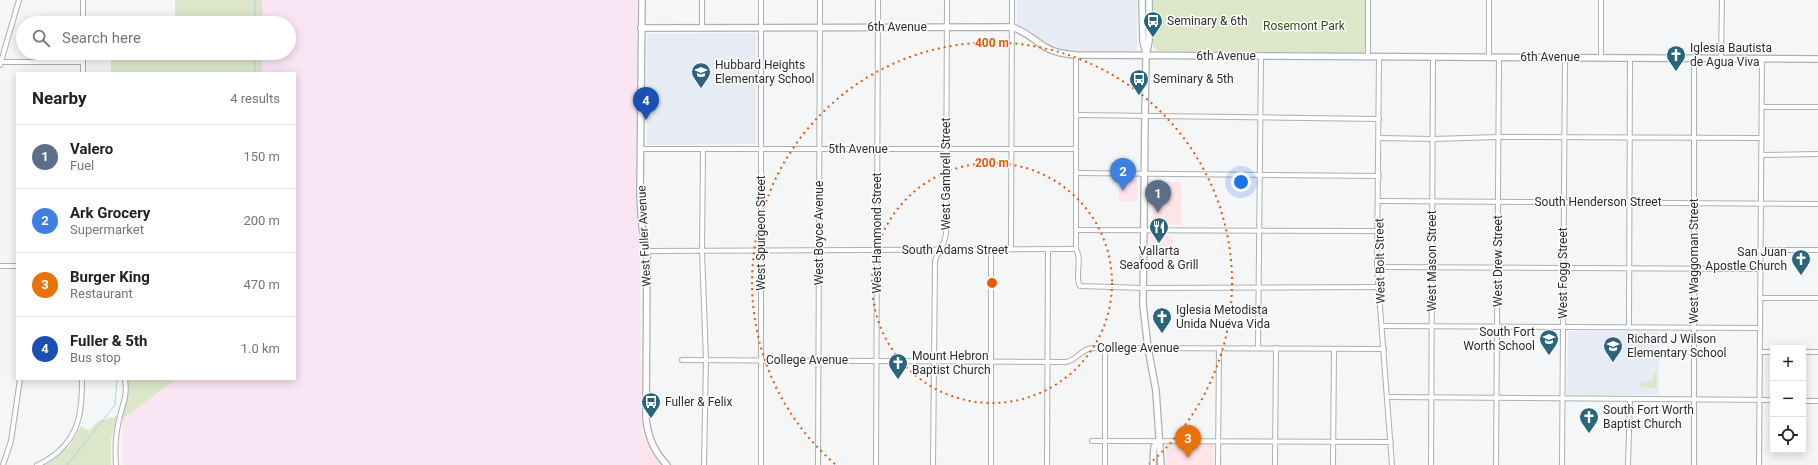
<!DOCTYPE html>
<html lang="en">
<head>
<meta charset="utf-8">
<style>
	:root { --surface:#fff; --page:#f6f6f6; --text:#222; --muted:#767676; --line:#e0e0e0; --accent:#2a647d }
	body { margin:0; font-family:Roboto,sans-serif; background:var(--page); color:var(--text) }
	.controls { position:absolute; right:12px; bottom:12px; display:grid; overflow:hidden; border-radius:0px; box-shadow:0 2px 10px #0003 }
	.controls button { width:36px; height:36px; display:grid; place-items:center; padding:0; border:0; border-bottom:1px solid var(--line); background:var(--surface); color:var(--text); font:20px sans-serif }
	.you { position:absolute; left:1241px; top:182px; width:14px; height:14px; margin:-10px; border:3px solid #fff; border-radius:50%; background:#1a73e8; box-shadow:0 0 0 6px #1a73e833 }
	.badge { display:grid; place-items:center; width:26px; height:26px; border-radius:50%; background:var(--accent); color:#fff; font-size:13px; font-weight:700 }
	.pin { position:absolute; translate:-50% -33px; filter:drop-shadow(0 1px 2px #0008) }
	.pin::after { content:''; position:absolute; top:21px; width:14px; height:12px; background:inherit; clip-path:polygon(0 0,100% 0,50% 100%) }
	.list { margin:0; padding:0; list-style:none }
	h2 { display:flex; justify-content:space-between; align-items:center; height:52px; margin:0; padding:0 16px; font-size:17px }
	h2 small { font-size:13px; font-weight:400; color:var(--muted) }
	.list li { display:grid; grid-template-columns:26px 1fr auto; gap:12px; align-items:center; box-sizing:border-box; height:64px; padding:0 16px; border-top:1px solid var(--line) }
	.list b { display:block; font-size:15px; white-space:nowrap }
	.list p { margin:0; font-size:13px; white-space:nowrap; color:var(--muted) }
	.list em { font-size:13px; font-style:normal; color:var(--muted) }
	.icon { flex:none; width:22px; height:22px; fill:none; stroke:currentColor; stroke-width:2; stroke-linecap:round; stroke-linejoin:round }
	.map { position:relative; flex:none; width:1818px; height:465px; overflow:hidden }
	.search { position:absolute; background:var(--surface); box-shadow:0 2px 10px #0003; left:16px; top:16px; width:280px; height:44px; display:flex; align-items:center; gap:10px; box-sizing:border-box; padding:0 14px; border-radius:22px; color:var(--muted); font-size:15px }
	.panel { position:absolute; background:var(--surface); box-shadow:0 2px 10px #0003; left:16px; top:72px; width:280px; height:308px; border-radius:0px }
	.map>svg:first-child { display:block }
	.commercial { fill:#ffe4e9 }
	.industrial { fill:#f9e5f4 }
	.built { fill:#e6ebf4 }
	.green { fill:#dce7ca }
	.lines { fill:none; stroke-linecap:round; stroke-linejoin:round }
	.stream { stroke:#aed5e0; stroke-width:1 }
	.street-casing { stroke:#aeafb1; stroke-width:6 }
	.secondary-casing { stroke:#aeafb1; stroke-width:8 }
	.street { stroke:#fff; stroke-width:4 }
	.secondary { stroke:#fff; stroke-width:5.5 }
	.ring { fill:none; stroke:#e8590c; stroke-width:2; stroke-dasharray:2 4 }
	.labels { text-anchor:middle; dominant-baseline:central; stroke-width:3; stroke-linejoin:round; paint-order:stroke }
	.poi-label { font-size:12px; fill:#2c2c2d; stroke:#fff; text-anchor:start }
	.park-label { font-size:12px; fill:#3b4918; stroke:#fff }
	.street-label { font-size:12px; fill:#2c2c2d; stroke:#fff }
	.centre { fill:#e8590c; stroke:#fff; stroke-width:2 }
	.ring-label { font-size:12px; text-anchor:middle; font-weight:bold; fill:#e8590c; stroke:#fff; stroke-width:3; stroke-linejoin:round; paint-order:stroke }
</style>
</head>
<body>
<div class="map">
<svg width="1818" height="465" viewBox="0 0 1818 465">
	<rect width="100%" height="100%" fill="#f5f6f8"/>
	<g class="commercial">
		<rect x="1119" y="178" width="18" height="23"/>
		<rect x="1153" y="182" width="28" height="43"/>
		<polygon points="1150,235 1173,236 1173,259 1150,258"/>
		<polygon points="642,433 653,455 663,465 642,465"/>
		<polygon points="1167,444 1214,445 1214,465 1166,465 1166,447"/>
	</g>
	<polygon class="industrial" points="262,0 637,0 642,465 122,465 122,420 176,379 295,379 295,73 262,73 262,53 289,53 289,23 262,23"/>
	<g class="built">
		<polygon points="1017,0 1137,0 1137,51 1072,51 1058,49 1047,44 1026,29 1017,24"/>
		<polygon points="756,33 756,144 647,145 647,34"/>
		<polygon points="1568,331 1659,332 1659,395 1567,395"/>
	</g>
	<g class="green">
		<rect x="175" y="0" width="87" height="23"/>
		<polygon points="1152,0 1365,0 1365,51 1362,53 1157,51 1153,47"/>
		<polygon points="175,53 262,53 262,73 111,73 111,55 175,55"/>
		<polygon points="1655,373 1657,373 1657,388 1640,387 1641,382 1643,381 1652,381"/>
		<polygon points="128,379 176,379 122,420 128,390"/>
		<polygon points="117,416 111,440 111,465 45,465 70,446 81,426 89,431 98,421"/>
	</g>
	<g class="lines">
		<g class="stream">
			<polyline points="255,0 255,23"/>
			<polyline points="255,53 255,73"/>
			<polyline points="67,465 115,405 117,379"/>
		</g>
		<g class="street-casing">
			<g id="street">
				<polyline points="83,0 83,23"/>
				<polyline points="1601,0 1601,57"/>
				<polyline points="702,28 702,0"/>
				<polyline points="83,53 83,73"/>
				<path d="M1076,55V249C1083,260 1074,276 1080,286L1143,288L1380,287"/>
				<polyline points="1368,56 1368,0"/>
				<polyline points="1379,56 1377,267 1392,465"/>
				<polyline points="1489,57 1489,0"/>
				<polyline points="1721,58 1722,0"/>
				<polyline points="0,62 83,62"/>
				<polyline points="0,65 19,0"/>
				<polyline points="1762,107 1818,107"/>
				<polyline points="1076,115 1379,119"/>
				<polyline points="1379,138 1432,139 1499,137 1761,138"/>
				<polyline points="641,149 1076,149"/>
				<polyline points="703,149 702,251 706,360 704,465"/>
				<polyline points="1761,155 1818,154"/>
				<polyline points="1076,173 1379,176"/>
				<polyline points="1379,201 1818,204"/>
				<polyline points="1076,230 1379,231"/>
				<polyline points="1011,249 1012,0"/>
				<polyline points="1760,250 1818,250"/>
				<polyline points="647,251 1076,249"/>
				<polyline points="0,266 17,266"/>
				<polyline points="1377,267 1760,269"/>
				<polyline points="1760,298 1818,298"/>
				<polyline points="1382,326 1760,328"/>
				<polyline points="1629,327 1630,58"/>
				<polyline points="1105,348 1105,465"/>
				<polyline points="1258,348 1261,56"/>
				<polyline points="1760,352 1773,352"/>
				<polyline points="1803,352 1818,352"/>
				<path d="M682,360L1066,362C1077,360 1080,350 1092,348L1384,349"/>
				<polyline points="1387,397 1773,400"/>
				<polyline points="1803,401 1818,401"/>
				<polyline points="1092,441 1391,442"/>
				<polyline points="3,465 11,441 20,379"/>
				<path d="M37,465C45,462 52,457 58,452C81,432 82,407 82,379"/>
				<path d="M116,465C115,451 115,439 118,425C121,407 128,398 125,379"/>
				<polyline points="761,465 761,0"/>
				<polyline points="818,465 820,0"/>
				<polyline points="876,465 878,0"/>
				<path d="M933,465L935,261C938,251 945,245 946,233L947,0"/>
				<polyline points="991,465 991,249"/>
				<polyline points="1047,465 1048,249"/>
				<polyline points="1218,465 1219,348"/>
				<polyline points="1275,465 1276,348"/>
				<polyline points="1333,465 1334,349"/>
				<polyline points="1431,465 1433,56"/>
				<polyline points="1496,465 1499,57"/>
				<polyline points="1562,465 1565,57"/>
				<polyline points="1628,465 1630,399"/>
				<polyline points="1694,465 1694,58"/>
				<polyline points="1759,465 1762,58"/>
			</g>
		</g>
		<g class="secondary-casing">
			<g id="secondary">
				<path d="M642,0L640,197L642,226L647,251L646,419C648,437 654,452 667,465"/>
				<polyline points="1142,0 1143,41 1146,53"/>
				<polyline points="1149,0 1149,41 1146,56 1145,116 1143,305 1148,348 1156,391 1161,465"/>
				<path d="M641,28L1012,27C1025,31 1034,40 1045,47C1055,53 1065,54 1076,55L1818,59"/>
				<polyline points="1153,465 1154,447 1158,441"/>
			</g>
		</g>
		<use href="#street" class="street"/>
		<use href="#secondary" class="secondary"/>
	</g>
	<g class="ring">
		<circle cx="992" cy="283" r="120"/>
		<path d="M835 464A240 240 0 1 1 1149 464"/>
	</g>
	<defs>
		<g id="bus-pin" transform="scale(1)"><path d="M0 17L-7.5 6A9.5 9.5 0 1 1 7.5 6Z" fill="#2a647d" stroke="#fff"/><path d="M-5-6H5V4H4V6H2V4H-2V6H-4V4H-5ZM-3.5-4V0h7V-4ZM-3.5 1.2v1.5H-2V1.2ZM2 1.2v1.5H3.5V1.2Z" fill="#fff"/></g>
		<g id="church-pin" transform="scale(1)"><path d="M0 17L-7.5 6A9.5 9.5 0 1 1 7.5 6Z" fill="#2a647d" stroke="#fff"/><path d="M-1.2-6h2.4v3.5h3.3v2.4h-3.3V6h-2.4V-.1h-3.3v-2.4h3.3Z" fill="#fff"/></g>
		<g id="school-pin" transform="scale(1)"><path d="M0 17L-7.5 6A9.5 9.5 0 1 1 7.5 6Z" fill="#2a647d" stroke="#fff"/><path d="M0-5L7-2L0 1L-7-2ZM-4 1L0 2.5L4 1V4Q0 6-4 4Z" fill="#fff"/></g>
		<g id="restaurant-pin" transform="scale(1)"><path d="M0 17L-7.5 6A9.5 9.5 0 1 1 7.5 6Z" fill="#2a647d" stroke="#fff"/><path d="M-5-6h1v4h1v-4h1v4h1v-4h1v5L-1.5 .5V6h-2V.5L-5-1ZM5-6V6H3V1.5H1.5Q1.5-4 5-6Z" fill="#fff"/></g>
	</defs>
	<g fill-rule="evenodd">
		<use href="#bus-pin" x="1153" y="21"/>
		<use href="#church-pin" x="1676" y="55"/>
		<use href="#school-pin" x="701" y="72"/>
		<use href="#bus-pin" x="1139" y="79"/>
		<use href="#restaurant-pin" x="1159" y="227"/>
		<use href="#church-pin" x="1801" y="259"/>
		<use href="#church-pin" x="1162" y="317"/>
		<use href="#school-pin" x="1549" y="339"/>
		<use href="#school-pin" x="1613" y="346"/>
		<use href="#church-pin" x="898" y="363"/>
		<use href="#bus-pin" x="651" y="402"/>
		<use href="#church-pin" x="1589" y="417"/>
	</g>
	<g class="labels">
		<g class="poi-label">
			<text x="1167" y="21">Seminary &amp; 6th</text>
			<text x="1690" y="48">Iglesia Bautista<tspan x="1690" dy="14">de Agua Viva</tspan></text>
			<text x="715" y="65">Hubbard Heights<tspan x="715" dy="14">Elementary School</tspan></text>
			<text x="1153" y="79">Seminary &amp; 5th</text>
			<text x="1159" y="251" text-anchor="middle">Vallarta<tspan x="1159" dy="14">Seafood &amp; Grill</tspan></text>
			<text x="1787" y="252" text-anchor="end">San Juan<tspan x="1787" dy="14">Apostle Church</tspan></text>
			<text x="1176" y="310">Iglesia Metodista<tspan x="1176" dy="14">Unida Nueva Vida</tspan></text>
			<text x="1535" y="332" text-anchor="end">South Fort<tspan x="1535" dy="14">Worth School</tspan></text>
			<text x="1627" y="339">Richard J Wilson<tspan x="1627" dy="14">Elementary School</tspan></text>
			<text x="912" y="356">Mount Hebron<tspan x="912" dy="14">Baptist Church</tspan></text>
			<text x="665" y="402">Fuller &amp; Felix</text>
			<text x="1603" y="410">South Fort Worth<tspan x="1603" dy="14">Baptist Church</tspan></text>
		</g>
		<g class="park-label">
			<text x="1304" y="26">Rosemont Park</text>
		</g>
		<g class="street-label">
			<text x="897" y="27">6th Avenue</text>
			<text x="1226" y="56">6th Avenue</text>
			<text x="1550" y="57">6th Avenue</text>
			<text x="858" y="149">5th Avenue</text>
			<text transform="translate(946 174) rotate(-90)">West Gambrell Street</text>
			<text x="1598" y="202">South Henderson Street</text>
			<text transform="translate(761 233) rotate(-90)">West Spurgeon Street</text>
			<text transform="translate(819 233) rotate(-90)">West Boyce Avenue</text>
			<text transform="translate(877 233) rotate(-90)">West Hammond Street</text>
			<text transform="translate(644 236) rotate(-93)">West Fuller Avenue</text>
			<text x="955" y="250">South Adams Street</text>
			<text transform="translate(1380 261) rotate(-91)">West Bolt Street</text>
			<text transform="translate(1432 261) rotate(-90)">West Mason Street</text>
			<text transform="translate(1498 261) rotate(-90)">West Drew Street</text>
			<text transform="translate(1694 261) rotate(-90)">West Waggoman Street</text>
			<text transform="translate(1563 273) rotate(-90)">West Fogg Street</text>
			<text x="1138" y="348">College Avenue</text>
			<text x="807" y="360">College Avenue</text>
		</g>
	</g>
	<circle cx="992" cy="283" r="6" class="centre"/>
	<g class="ring-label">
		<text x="992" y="47">400 m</text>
		<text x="992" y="167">200 m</text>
	</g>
</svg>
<div class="controls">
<button>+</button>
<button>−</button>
<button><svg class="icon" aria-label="locate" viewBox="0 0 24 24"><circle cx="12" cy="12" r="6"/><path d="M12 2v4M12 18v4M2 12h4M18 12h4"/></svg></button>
</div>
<div class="you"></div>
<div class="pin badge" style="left:1158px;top:213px;background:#5c6f8a">1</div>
<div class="pin badge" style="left:1123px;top:191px;background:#3f7fe0">2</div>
<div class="pin badge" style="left:1188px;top:458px;background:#e8710a">3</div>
<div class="pin badge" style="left:646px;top:120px;background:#1a4fb4">4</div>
<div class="search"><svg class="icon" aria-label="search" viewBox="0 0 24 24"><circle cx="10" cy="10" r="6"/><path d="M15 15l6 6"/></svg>Search here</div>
<section class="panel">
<h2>Nearby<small>4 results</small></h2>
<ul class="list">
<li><span class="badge" style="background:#5c6f8a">1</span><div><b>Valero</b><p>Fuel</p></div><em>150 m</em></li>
<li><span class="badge" style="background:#3f7fe0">2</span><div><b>Ark Grocery</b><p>Supermarket</p></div><em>200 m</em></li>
<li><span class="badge" style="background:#e8710a">3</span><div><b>Burger King</b><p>Restaurant</p></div><em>470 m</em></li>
<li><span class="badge" style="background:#1a4fb4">4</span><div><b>Fuller &amp; 5th</b><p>Bus stop</p></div><em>1.0 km</em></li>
</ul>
</section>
</div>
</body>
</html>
